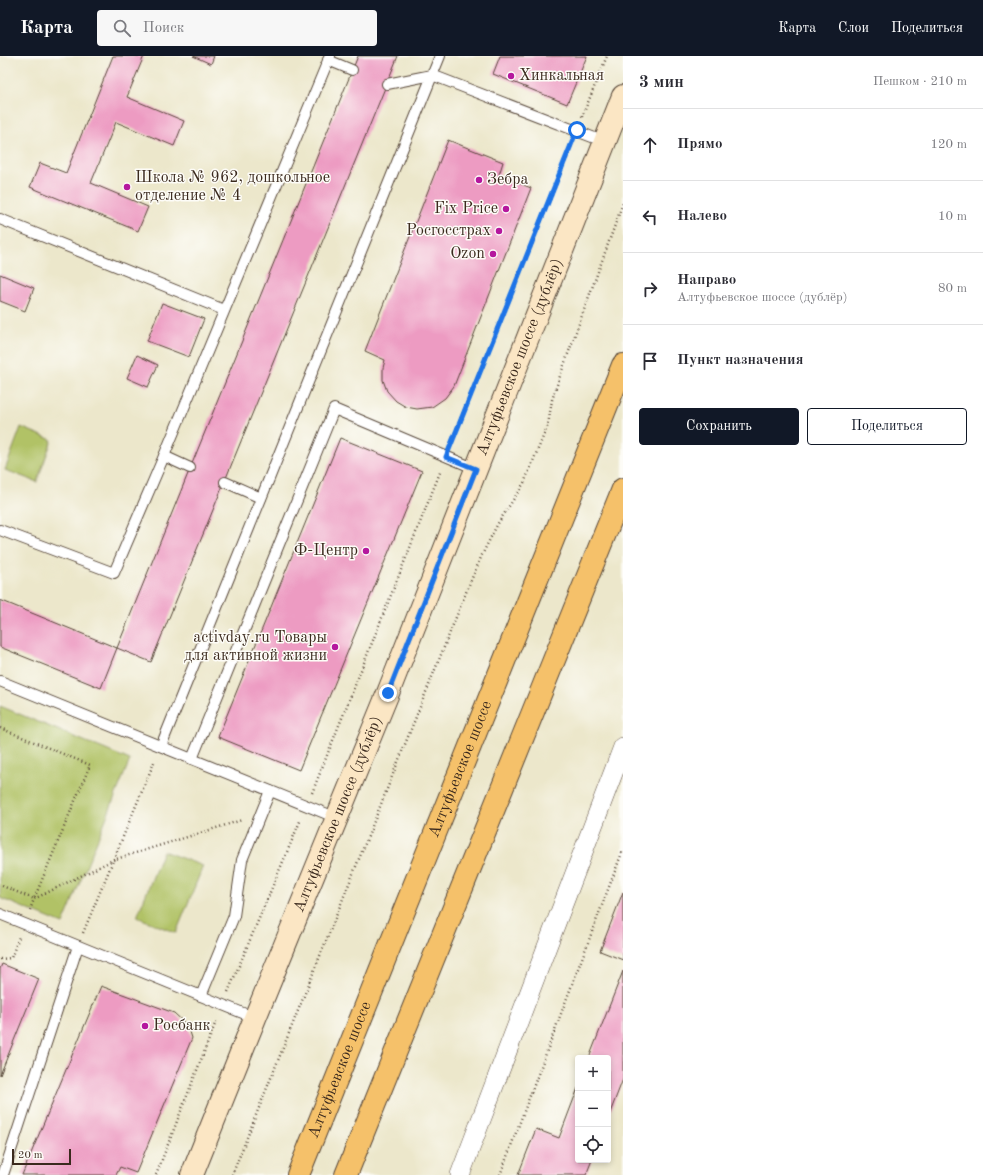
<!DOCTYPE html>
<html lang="ru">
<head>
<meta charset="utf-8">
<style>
	:root { --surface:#fff; --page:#f7f7f7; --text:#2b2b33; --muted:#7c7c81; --line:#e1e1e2; --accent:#111827 }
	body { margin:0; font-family:"Old Standard TT",serif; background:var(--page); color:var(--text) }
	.controls { position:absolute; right:12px; bottom:12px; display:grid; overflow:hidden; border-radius:4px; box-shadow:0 2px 6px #0003 }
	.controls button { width:36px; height:36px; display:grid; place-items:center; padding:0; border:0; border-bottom:1px solid var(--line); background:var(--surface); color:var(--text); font:20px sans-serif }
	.scale { position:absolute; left:12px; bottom:10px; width:59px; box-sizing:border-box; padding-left:4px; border:2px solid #3b2a1e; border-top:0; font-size:11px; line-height:14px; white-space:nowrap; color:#3b2a1e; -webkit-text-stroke:3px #fdfcf7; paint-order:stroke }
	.stop { position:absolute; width:12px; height:12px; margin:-9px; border:3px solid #1a73e8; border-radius:50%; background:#fff }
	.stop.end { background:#1a73e8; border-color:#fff; box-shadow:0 1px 4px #0008 }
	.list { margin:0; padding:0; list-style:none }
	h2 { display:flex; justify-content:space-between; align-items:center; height:52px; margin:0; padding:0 16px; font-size:17px }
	h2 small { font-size:13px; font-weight:400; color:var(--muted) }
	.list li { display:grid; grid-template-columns:26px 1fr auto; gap:12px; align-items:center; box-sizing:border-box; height:72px; padding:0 16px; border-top:1px solid var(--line) }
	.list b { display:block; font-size:15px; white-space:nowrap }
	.list p { margin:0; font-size:13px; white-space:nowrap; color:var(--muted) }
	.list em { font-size:13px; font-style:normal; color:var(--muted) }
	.actions { display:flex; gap:8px; padding:12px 16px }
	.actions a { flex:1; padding:9px 0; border:1px solid var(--accent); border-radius:4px; text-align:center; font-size:14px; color:var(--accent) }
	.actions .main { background:var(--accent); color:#fff }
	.icon { flex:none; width:22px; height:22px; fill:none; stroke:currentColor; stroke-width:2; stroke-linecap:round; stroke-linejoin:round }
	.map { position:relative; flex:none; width:623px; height:1119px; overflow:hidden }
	header { display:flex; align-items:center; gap:24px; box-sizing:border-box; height:56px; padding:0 20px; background:var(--accent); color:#fff }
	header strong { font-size:19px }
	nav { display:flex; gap:22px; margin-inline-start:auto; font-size:14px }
	.search { width:280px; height:36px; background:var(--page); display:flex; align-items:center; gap:10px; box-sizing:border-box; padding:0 14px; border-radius:4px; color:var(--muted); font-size:15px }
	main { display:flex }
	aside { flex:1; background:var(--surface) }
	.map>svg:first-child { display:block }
	.green { fill:#b1c266; stroke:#767642 }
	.building { fill:#ed9bc2 }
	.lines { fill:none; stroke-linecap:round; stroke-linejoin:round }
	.lane-casing { stroke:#564638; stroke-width:12 }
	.street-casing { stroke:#564638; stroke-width:20 }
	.secondary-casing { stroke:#564638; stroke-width:24 }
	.primary-casing { stroke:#564638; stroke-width:24 }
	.path { stroke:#564638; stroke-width:2.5; stroke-dasharray:1 3; stroke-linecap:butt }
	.lane { stroke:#fff; stroke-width:10 }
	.street { stroke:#fff; stroke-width:19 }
	.secondary { stroke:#fbe6c4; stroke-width:22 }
	.primary { stroke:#f5c16b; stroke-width:22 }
	.route { stroke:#1a73e8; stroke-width:5 }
	.poi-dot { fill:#b5179e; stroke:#fdfcf7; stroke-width:1.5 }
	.labels { text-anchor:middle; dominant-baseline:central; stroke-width:3; stroke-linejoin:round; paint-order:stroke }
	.poi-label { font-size:16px; fill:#3b2a1e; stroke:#fdfcf7; text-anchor:end }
	.street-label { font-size:16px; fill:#3b2a1e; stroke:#fdfcf7 }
</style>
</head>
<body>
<header>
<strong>Карта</strong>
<div class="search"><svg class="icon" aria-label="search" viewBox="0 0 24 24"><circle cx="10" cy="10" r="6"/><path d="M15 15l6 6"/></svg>Поиск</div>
<nav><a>Карта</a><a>Слои</a><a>Поделиться</a></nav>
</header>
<main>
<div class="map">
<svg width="623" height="1119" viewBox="0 0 623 1119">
	<rect width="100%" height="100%" fill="#fdfcf7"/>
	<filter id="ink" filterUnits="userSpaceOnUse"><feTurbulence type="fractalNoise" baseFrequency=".025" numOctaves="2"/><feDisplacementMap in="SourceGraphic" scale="8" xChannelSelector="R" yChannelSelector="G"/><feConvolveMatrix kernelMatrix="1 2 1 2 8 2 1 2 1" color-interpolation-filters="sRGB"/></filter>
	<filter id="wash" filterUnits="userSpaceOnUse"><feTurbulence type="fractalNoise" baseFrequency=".012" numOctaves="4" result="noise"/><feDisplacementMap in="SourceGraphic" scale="16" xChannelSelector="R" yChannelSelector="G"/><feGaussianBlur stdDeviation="0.9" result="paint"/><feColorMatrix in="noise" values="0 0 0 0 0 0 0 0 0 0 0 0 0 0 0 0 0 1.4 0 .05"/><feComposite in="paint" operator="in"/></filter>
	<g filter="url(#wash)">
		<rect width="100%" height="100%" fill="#ece7cb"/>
		<g class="green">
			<polygon points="21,371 52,384 37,426 5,414"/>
			<polygon points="0,650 130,704 63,868 0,842"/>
			<polygon points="163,795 203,810 176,877 137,861"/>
		</g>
		<g id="blocks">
			<g class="building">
				<polygon points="113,0 144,0 127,41 184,65 174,90 116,66 91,127 148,151 138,175 30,131 40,107 66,117"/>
				<polygon points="193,0 214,0 211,8"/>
				<polygon points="358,0 398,0 151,606 117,592"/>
				<polygon points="500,0 587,0 567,48 493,18"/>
				<polygon points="448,84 503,106 499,119 531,132 454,330 445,342 432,351 417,353 406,351 396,345 387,335 383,324 383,312 385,304 365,295"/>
				<polygon points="0,218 34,232 25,255 0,245"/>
				<polygon points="162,247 204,263 189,301 147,285"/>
				<polygon points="137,299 158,309 148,331 127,322"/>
				<polygon points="340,382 422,415 299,714 218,681"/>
				<polygon points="0,544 117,592 101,632 0,591"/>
				<polygon points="623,836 623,904 600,895"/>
				<polygon points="2,908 39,923 0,1019 0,913"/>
				<polygon points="623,915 623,1023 608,1062 608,1002 589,1002"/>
				<polygon points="101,930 174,957 188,970 192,982 136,1117 120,1111 116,1119 22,1119"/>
				<polygon points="578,1032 578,1104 592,1104 586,1119 518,1119 536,1073 559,1082"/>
			</g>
		</g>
	</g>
	<g filter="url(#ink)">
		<use href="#blocks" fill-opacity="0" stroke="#564638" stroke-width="1"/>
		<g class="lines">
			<g class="lane-casing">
				<g id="lane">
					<polyline points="328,4 352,14"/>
					<polyline points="387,28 432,19 605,86"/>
					<polyline points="0,163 224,254"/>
					<polyline points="164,400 190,412"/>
					<polyline points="225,426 261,442"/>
					<polyline points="0,474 114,517 164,400 330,0"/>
					<polyline points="0,625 337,762"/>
					<polyline points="161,690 440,0"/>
					<polyline points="192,703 334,353 476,413"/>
					<polyline points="0,858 255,962"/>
					<polyline points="201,940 234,860 242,804 270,735"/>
					<polyline points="3,1119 78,890"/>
				</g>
			</g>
			<g class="street-casing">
				<polyline id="street" points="460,1119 623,691"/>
			</g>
			<g class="secondary-casing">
				<g id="secondary">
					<path id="s1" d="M192,1119L255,962L388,637L623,40"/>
				</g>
			</g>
			<g class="primary-casing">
				<g id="primary">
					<path id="s2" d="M298,1119L623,309"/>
					<polyline points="346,1119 623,433"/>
				</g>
			</g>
			<g class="path">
				<polyline points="582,61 607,0"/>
				<polyline points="451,388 572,88"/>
				<polyline points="0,672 90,709 34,843 0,829"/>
				<polyline points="312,737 441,414"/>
				<polyline points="30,854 34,843 113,804 242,764"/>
				<polyline points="83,877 155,704"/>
				<polyline points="0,903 11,902 19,881"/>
				<polyline points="228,936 301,763"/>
				<polyline points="156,1119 217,963"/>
				<polyline points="232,1119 469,529 482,499 497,469 524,427 548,369 552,344 560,320 623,147"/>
				<polyline points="500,1119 623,794"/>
			</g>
			<use href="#lane" class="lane"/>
			<use href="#street" class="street"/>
			<use href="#secondary" class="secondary"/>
			<use href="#primary" class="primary"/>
		</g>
	</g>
	<g class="lines" filter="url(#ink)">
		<polyline class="route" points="388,637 476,413 446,401 577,74"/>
	</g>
	<g class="poi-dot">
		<circle cx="511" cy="20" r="4"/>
		<circle cx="479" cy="124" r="4"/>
		<circle cx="127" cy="131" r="4"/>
		<circle cx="506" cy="153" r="4"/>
		<circle cx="499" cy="175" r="4"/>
		<circle cx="493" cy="198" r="4"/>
		<circle cx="366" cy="495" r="4"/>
		<circle cx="335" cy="591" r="4"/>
		<circle cx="145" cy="970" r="4"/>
	</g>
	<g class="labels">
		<g class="poi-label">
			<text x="519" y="20" text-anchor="start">Хинкальная</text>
			<text x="135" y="122" text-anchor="start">Школа № 962, дошкольное<tspan x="135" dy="18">отделение № 4</tspan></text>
			<text x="487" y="124" text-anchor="start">Зебра</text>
			<text x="498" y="153">Fix Price</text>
			<text x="491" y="175">Росгосстрах</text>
			<text x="485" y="198">Ozon</text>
			<text x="358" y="495">Ф-Центр</text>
			<text x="327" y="582">activday.ru Товары<tspan x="327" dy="18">для активной жизни</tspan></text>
			<text x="153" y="970" text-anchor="start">Росбанк</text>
		</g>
		<g class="street-label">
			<text stroke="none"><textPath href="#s1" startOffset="881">Алтуфьевское шоссе (дублёр)</textPath></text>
			<text stroke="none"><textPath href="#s2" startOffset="437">Алтуфьевское шоссе</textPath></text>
			<text stroke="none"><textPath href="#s1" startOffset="389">Алтуфьевское шоссе (дублёр)</textPath></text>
			<text stroke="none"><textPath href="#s2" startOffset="113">Алтуфьевское шоссе</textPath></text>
		</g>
	</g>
</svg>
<div class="controls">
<button>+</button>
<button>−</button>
<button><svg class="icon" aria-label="locate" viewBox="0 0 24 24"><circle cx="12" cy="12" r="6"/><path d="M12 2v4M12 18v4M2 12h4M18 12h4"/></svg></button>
</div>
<div class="scale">20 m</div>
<div class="stop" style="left:577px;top:74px"></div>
<div class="stop end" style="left:388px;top:637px"></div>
</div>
<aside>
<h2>3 мин<small>Пешком · 210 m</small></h2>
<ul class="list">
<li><svg class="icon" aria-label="ahead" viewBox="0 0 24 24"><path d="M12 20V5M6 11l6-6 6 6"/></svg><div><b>Прямо</b></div><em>120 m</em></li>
<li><svg class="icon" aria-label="left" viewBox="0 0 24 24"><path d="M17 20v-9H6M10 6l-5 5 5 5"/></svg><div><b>Налево</b></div><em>10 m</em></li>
<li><svg class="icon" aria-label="right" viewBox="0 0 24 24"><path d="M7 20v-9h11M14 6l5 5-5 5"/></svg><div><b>Направо</b><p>Алтуфьевское шоссе (дублёр)</p></div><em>80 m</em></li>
<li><svg class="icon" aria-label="arrive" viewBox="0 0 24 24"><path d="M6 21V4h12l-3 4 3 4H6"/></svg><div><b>Пункт назначения</b></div></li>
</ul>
<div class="actions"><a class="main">Сохранить</a><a>Поделиться</a></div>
</aside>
</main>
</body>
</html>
